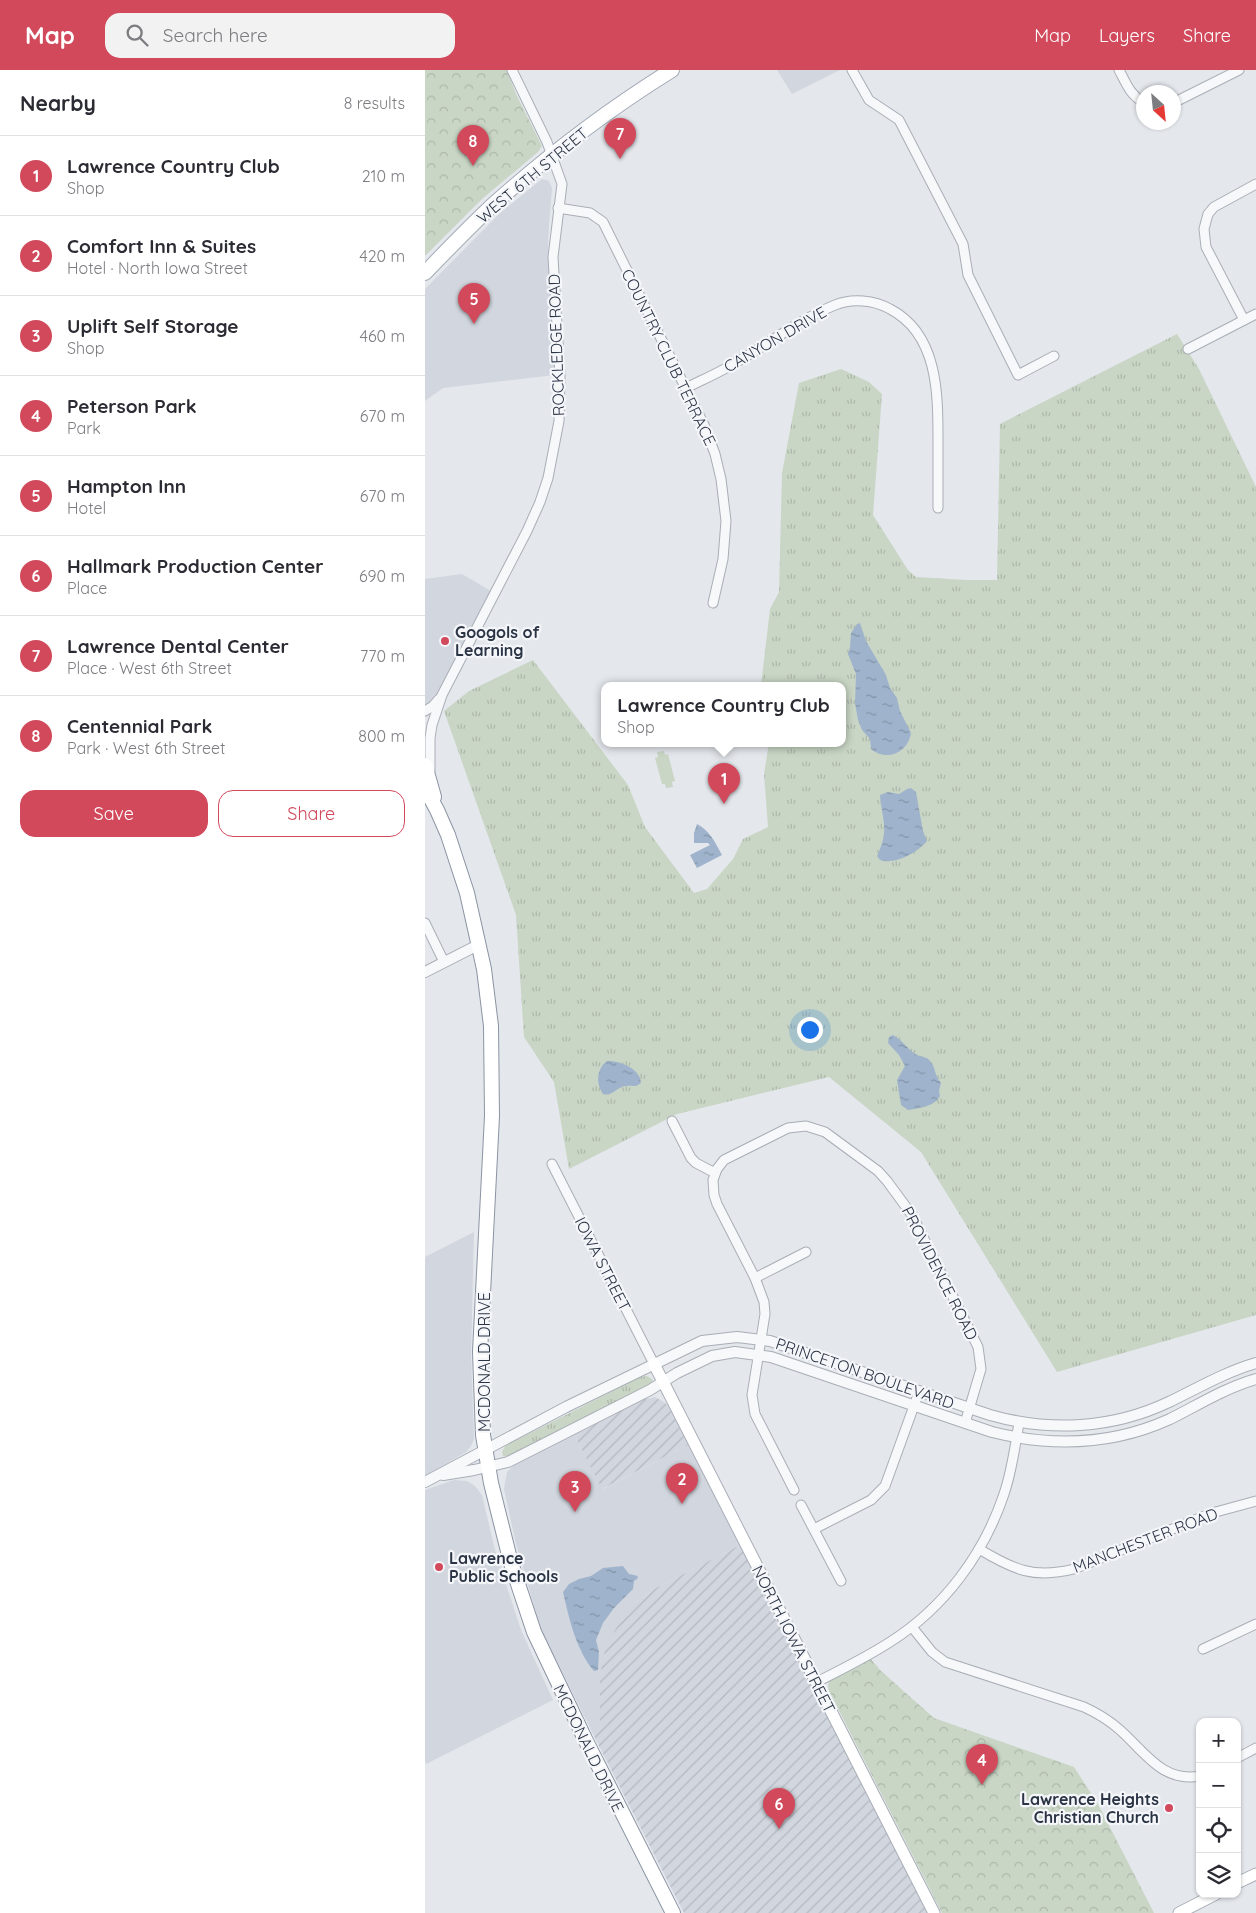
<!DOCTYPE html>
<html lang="en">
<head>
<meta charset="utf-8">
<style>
	:root { --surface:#fff; --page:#f2f2f3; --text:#2b2b33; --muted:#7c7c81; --line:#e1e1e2; --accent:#d1495b }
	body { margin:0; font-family:Quicksand,sans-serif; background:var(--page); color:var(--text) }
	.controls { position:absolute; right:15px; bottom:15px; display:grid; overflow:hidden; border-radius:10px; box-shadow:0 1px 4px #0004 }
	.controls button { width:45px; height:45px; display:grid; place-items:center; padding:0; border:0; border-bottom:1px solid var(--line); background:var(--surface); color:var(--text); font:25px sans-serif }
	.compass { position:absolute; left:711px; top:15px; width:45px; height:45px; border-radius:50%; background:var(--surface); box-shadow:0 1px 4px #0004; rotate:153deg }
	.you { position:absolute; left:384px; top:959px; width:18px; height:18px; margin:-12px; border:4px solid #fff; border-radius:50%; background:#1a73e8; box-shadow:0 0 0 8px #1a73e833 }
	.badge { display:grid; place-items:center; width:32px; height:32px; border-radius:50%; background:var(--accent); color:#fff; font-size:16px; font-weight:700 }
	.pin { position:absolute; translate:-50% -41px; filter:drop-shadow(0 1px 2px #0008) }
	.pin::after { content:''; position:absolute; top:26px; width:18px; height:15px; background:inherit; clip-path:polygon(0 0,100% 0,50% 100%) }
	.popup { position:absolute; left:176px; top:612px; width:245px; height:65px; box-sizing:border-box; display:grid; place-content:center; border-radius:10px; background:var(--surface); filter:drop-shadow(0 1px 4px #0005); font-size:16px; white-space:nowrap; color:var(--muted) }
	.popup b { font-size:19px; color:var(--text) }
	.popup::after { content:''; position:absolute; left:50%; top:100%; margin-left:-10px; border:10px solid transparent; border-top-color:var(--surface) }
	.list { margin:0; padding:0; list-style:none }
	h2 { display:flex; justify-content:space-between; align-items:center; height:65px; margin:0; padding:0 20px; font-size:21px }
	h2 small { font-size:16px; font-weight:400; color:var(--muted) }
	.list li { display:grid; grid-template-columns:32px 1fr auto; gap:15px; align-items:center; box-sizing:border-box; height:80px; padding:0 20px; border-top:1px solid var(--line) }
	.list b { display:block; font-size:19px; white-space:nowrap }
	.list p { margin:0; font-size:16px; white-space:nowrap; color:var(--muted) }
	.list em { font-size:16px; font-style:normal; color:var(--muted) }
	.actions { display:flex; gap:10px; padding:15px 20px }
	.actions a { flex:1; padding:11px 0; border:1px solid var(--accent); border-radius:15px; text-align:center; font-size:18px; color:var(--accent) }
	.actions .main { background:var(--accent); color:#fff }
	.icon { flex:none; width:28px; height:28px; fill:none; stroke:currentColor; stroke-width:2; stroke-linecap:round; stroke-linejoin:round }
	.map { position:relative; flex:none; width:831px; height:1843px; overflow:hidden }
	header { display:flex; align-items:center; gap:30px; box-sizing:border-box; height:70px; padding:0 25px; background:var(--accent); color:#fff }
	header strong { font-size:24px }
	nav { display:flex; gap:28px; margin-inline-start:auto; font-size:18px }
	.search { width:350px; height:45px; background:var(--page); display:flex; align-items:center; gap:12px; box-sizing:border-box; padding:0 18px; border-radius:15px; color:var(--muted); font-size:19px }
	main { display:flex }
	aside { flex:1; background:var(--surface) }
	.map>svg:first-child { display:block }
	.built { fill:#d2d6de }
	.industrial { fill:url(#industrial-furrows) }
	.grass { fill:url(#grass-tufts) }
	.park { fill:url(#park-crowns) }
	.pitch { fill:#c9d6c5 }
	.water { fill:url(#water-ripples) }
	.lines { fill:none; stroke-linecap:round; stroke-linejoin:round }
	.minor-casing { stroke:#a9aeb7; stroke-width:11 }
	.tertiary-casing { stroke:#a9aeb7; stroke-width:12 }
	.secondary-casing { stroke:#a9aeb7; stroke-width:13 }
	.primary-casing { stroke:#a3abb8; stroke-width:16 }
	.trunk-casing { stroke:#8b94a3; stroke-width:16 }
	.minor { stroke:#f7f8fa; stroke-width:9 }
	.tertiary { stroke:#f7f8fa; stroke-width:10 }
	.secondary { stroke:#fff; stroke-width:11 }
	.primary { stroke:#fff; stroke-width:14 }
	.trunk { stroke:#fff; stroke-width:14 }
	.poi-dot { fill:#d1495b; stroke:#f4f6f9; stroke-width:2 }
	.labels { text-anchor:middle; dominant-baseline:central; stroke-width:4.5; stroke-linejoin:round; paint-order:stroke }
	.street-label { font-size:16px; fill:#2b3445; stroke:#f4f6f9 }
	.poi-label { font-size:16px; font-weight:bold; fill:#2b3445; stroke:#f4f6f9; text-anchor:start }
</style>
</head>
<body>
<header>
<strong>Map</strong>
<div class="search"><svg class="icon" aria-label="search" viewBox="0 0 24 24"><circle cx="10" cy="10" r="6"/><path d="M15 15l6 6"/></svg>Search here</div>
<nav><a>Map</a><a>Layers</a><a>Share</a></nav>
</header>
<main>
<aside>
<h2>Nearby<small>8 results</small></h2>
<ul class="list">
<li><span class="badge">1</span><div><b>Lawrence Country Club</b><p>Shop</p></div><em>210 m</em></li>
<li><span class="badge">2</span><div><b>Comfort Inn &amp; Suites</b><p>Hotel · North Iowa Street</p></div><em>420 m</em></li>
<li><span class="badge">3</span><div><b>Uplift Self Storage</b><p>Shop</p></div><em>460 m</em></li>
<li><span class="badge">4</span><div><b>Peterson Park</b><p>Park</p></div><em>670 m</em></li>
<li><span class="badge">5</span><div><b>Hampton Inn</b><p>Hotel</p></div><em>670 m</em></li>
<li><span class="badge">6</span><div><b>Hallmark Production Center</b><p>Place</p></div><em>690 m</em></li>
<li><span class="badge">7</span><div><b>Lawrence Dental Center</b><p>Place · West 6th Street</p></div><em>770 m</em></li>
<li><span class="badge">8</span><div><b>Centennial Park</b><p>Park · West 6th Street</p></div><em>800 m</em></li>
</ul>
<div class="actions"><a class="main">Save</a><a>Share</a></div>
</aside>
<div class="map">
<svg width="831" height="1843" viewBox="0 0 831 1843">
	<defs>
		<pattern id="industrial-furrows" width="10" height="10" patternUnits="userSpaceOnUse" patternTransform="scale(1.25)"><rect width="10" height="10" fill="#d2d6de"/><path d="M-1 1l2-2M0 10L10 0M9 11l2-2" fill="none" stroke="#b4b8c0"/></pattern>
		<pattern id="grass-tufts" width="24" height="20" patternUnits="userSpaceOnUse" patternTransform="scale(1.25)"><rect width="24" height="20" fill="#c9d6c5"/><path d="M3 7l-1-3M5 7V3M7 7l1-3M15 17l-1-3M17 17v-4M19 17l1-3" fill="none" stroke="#adb8ab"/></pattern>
		<pattern id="park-crowns" width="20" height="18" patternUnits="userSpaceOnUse" patternTransform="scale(1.25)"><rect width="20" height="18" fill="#c9d6c5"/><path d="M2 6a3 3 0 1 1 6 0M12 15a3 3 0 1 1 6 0" fill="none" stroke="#adb8ab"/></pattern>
		<pattern id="water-ripples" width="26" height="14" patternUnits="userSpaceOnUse" patternTransform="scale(1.25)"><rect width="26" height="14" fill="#9fb4cc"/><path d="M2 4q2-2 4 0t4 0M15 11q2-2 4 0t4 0" fill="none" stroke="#8293a7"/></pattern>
	</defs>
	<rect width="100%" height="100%" fill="#e4e7ec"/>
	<g class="built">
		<polygon points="352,0 415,0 367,24"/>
		<polygon points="117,109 124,111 127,118 123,169 124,216 130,305 18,318 0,331 0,219 75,143"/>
		<polygon points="37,504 66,521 11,626 0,637 0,509"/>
		<polygon points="49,1162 46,1284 49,1369 46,1376 41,1382 0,1406 0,1187"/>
		<polygon points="149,1364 178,1419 263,1375 315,1475 229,1519 210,1532 175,1605 175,1659 169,1666 115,1557 91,1474 79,1419 82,1402 89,1395"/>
		<polygon points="29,1410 42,1411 50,1416 57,1425 70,1480 96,1560 128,1630 1,1694 0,1691 0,1420"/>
	</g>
	<g class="industrial">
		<polygon points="230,1327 239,1332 243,1336 263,1375 177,1419 149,1364 216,1330"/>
		<polygon points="315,1475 504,1843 259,1843 169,1666 175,1659 175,1605 181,1575 194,1553 210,1532 229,1519"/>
	</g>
	<g class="grass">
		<polygon points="752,264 774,299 831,417 831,1245 632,1302 496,1082 404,1007 252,1044 144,1099 129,1012 99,967 91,845 19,641 44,621 108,590 203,715 220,757 269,823 282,819 308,789 318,769 343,757 339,704 344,673 418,673 418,615 336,615 345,539 354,522 357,403 374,313 416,299 444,312 457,324 448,445 483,500 491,507 541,510 572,510 575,354"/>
		<polygon points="222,1306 227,1309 228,1311 226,1314 85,1386 78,1386 77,1382 80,1376 215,1307"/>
	</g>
	<g class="park">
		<polygon points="0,0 82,0 91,24 117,76 113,82 57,129 0,186"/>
		<polygon points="446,1589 456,1601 509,1648 649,1697 673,1734 729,1843 517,1843 404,1621 403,1615 405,1610"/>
	</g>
	<polygon class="pitch" points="239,681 240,685 243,684 250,711 247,712 248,717 241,718 240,714 237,714 230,688 233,687 232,682"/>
	<g class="water">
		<path d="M435,553L441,571L461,605L465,618L472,628L475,641L486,663C483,683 461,692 446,679L445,669L437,660L433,650L430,633L431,604L423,584L425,577L426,563L432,554Z"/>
		<path d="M486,718L491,722L498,761L502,771C492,783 470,795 455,790L452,786C465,759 457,751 455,725L463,722L474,724L482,719Z"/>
		<path d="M272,754C285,761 290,772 297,785L272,798L265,785L285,775L283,773H269V763Z"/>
		<path d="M468,965C477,970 482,978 489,983C495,988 501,985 506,992C511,999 509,1005 516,1013L514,1021L515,1026C509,1037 494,1038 483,1040L476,1035L472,1010L480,996L474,985L463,973L464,967Z"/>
		<path d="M182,991C194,990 216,999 216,1013C210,1018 208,1015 201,1016C191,1017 188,1027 178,1024C171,1014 171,999 182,991Z"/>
		<path d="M198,1496L204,1504L213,1506L212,1509L209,1511L208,1519L189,1538L178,1553L171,1570L174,1582L173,1600L169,1601C151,1580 144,1548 138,1522L144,1514L154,1509L166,1506L178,1498Z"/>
	</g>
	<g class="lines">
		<g class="minor-casing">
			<g id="minor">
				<polyline points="427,0 444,30 474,50 538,174 543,205 593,305 629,286"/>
				<path d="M694,0C701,13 705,25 718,32"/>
				<polyline points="748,33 814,0"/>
				<polyline points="133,138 165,143 178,152 280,357 290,384 296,409 301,451 298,489 288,533"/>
				<polyline points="819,250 781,177 779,159 783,144 789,137 831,114"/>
				<polyline points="763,279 831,244"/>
				<path d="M261,318C279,309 298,301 315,290C346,272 376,249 410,235C427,228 449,230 465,239C513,264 513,323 513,370C513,393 513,415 513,438"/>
				<polyline points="0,641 8,636 14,629"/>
				<polyline points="5,701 5,668 7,655 17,625 102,461 115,432 123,408 134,351 135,306 128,187 137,114 122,72 87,0"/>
				<polyline points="0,853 19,892"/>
				<polyline points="247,1051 266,1088 271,1093 290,1103"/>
				<polyline points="127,1094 229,1294"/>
				<polyline points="330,1208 381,1182"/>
				<polyline points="369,1420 330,1344 327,1325 340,1244 339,1232 330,1208 292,1134 289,1125 288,1110 292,1099 299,1090 363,1058 381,1056 400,1062 453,1101 462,1111 487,1145 553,1277 556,1299 540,1353"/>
				<polyline points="376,1435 416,1511"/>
				<polyline points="389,1459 446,1430 460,1416 494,1322"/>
				<path d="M554,1479C589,1500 609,1509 649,1499L787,1443L831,1431"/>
				<path d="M487,1557L507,1582L520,1592L659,1637C672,1643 684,1650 695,1660C719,1681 737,1713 775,1706"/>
				<polyline points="778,1579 831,1554"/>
				<path d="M392,1612C417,1599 442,1587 465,1572C519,1538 559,1484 579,1424C587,1401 590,1376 594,1353"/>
				<polyline points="812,1688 831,1678"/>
			</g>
		</g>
		<g class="tertiary-casing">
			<g id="tertiary">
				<polyline points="0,902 55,874"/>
				<path d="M18,1405L49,1400L83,1392L225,1320L252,1303L287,1286L310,1282L346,1287L567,1362C627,1377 688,1375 745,1349C773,1335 800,1318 831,1309"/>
				<path d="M0,1412L141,1337L277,1271L312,1267L345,1271L565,1345C625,1362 687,1359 744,1332C773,1318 800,1302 831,1293"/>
			</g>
		</g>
		<g class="secondary-casing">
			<g id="secondary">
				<polyline points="229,1294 509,1843"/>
				<polyline points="812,1813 831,1804"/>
				<polyline points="754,1843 791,1824"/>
			</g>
		</g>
		<g class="primary-casing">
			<path id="primary" d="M0,203C23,179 46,155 70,133C125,84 184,39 247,0"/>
		</g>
		<g class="trunk-casing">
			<g id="trunk">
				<polyline points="0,695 9,727"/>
				<polyline points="0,718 12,740 23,765 42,823 59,899 66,956 67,1046 55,1282 58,1365 66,1413 86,1493 109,1562 160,1669 248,1843"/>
			</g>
		</g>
		<use href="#minor" class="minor"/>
		<use href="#tertiary" class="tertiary"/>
		<use href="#secondary" class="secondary"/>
		<use href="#primary" class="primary"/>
		<use href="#trunk" class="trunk"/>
	</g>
	<g class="poi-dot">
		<circle cx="20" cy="571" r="5"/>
		<circle cx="14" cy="1497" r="5"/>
		<circle cx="744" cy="1738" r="5"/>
	</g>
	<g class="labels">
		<g class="street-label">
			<text transform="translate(107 105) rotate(-40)">WEST 6TH STREET</text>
			<text transform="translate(350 269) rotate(-30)">CANYON DRIVE</text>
			<text transform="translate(131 275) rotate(-92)">ROCKLEDGE ROAD</text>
			<text transform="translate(244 287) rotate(64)">COUNTRY CLUB TERRACE</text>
			<text transform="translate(178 1194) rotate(63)">IOWA STREET</text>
			<text transform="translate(515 1203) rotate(63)">PROVIDENCE ROAD</text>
			<text transform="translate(59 1292) rotate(-90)">MCDONALD DRIVE</text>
			<text transform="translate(440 1303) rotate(19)">PRINCETON BOULEVARD</text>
			<text transform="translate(720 1470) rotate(-21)">MANCHESTER ROAD</text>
			<text transform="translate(369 1569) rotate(63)">NORTH IOWA STREET</text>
			<text transform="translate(164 1678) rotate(64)">MCDONALD DRIVE</text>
		</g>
		<g class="poi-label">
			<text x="30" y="562">Googols of<tspan x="30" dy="18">Learning</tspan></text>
			<text x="24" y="1488">Lawrence<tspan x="24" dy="18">Public Schools</tspan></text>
			<text x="734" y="1729" text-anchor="end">Lawrence Heights<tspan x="734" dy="18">Christian Church</tspan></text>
		</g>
	</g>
</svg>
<div class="controls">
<button>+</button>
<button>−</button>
<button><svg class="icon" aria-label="locate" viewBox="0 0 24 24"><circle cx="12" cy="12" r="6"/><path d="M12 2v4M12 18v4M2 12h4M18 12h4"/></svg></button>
<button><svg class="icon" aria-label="layers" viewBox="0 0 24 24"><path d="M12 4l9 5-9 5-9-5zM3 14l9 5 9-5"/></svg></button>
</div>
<svg class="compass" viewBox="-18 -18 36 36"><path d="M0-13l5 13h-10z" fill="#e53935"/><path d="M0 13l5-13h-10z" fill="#7c7c81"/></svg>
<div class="you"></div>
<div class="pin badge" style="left:299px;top:734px">1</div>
<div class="popup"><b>Lawrence Country Club</b>Shop</div>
<div class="pin badge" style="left:257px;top:1434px">2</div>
<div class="pin badge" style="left:150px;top:1442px">3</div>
<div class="pin badge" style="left:557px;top:1715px">4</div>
<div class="pin badge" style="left:49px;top:254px">5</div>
<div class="pin badge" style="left:354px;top:1759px">6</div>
<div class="pin badge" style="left:195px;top:89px">7</div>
<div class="pin badge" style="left:48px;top:96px">8</div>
</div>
</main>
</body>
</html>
